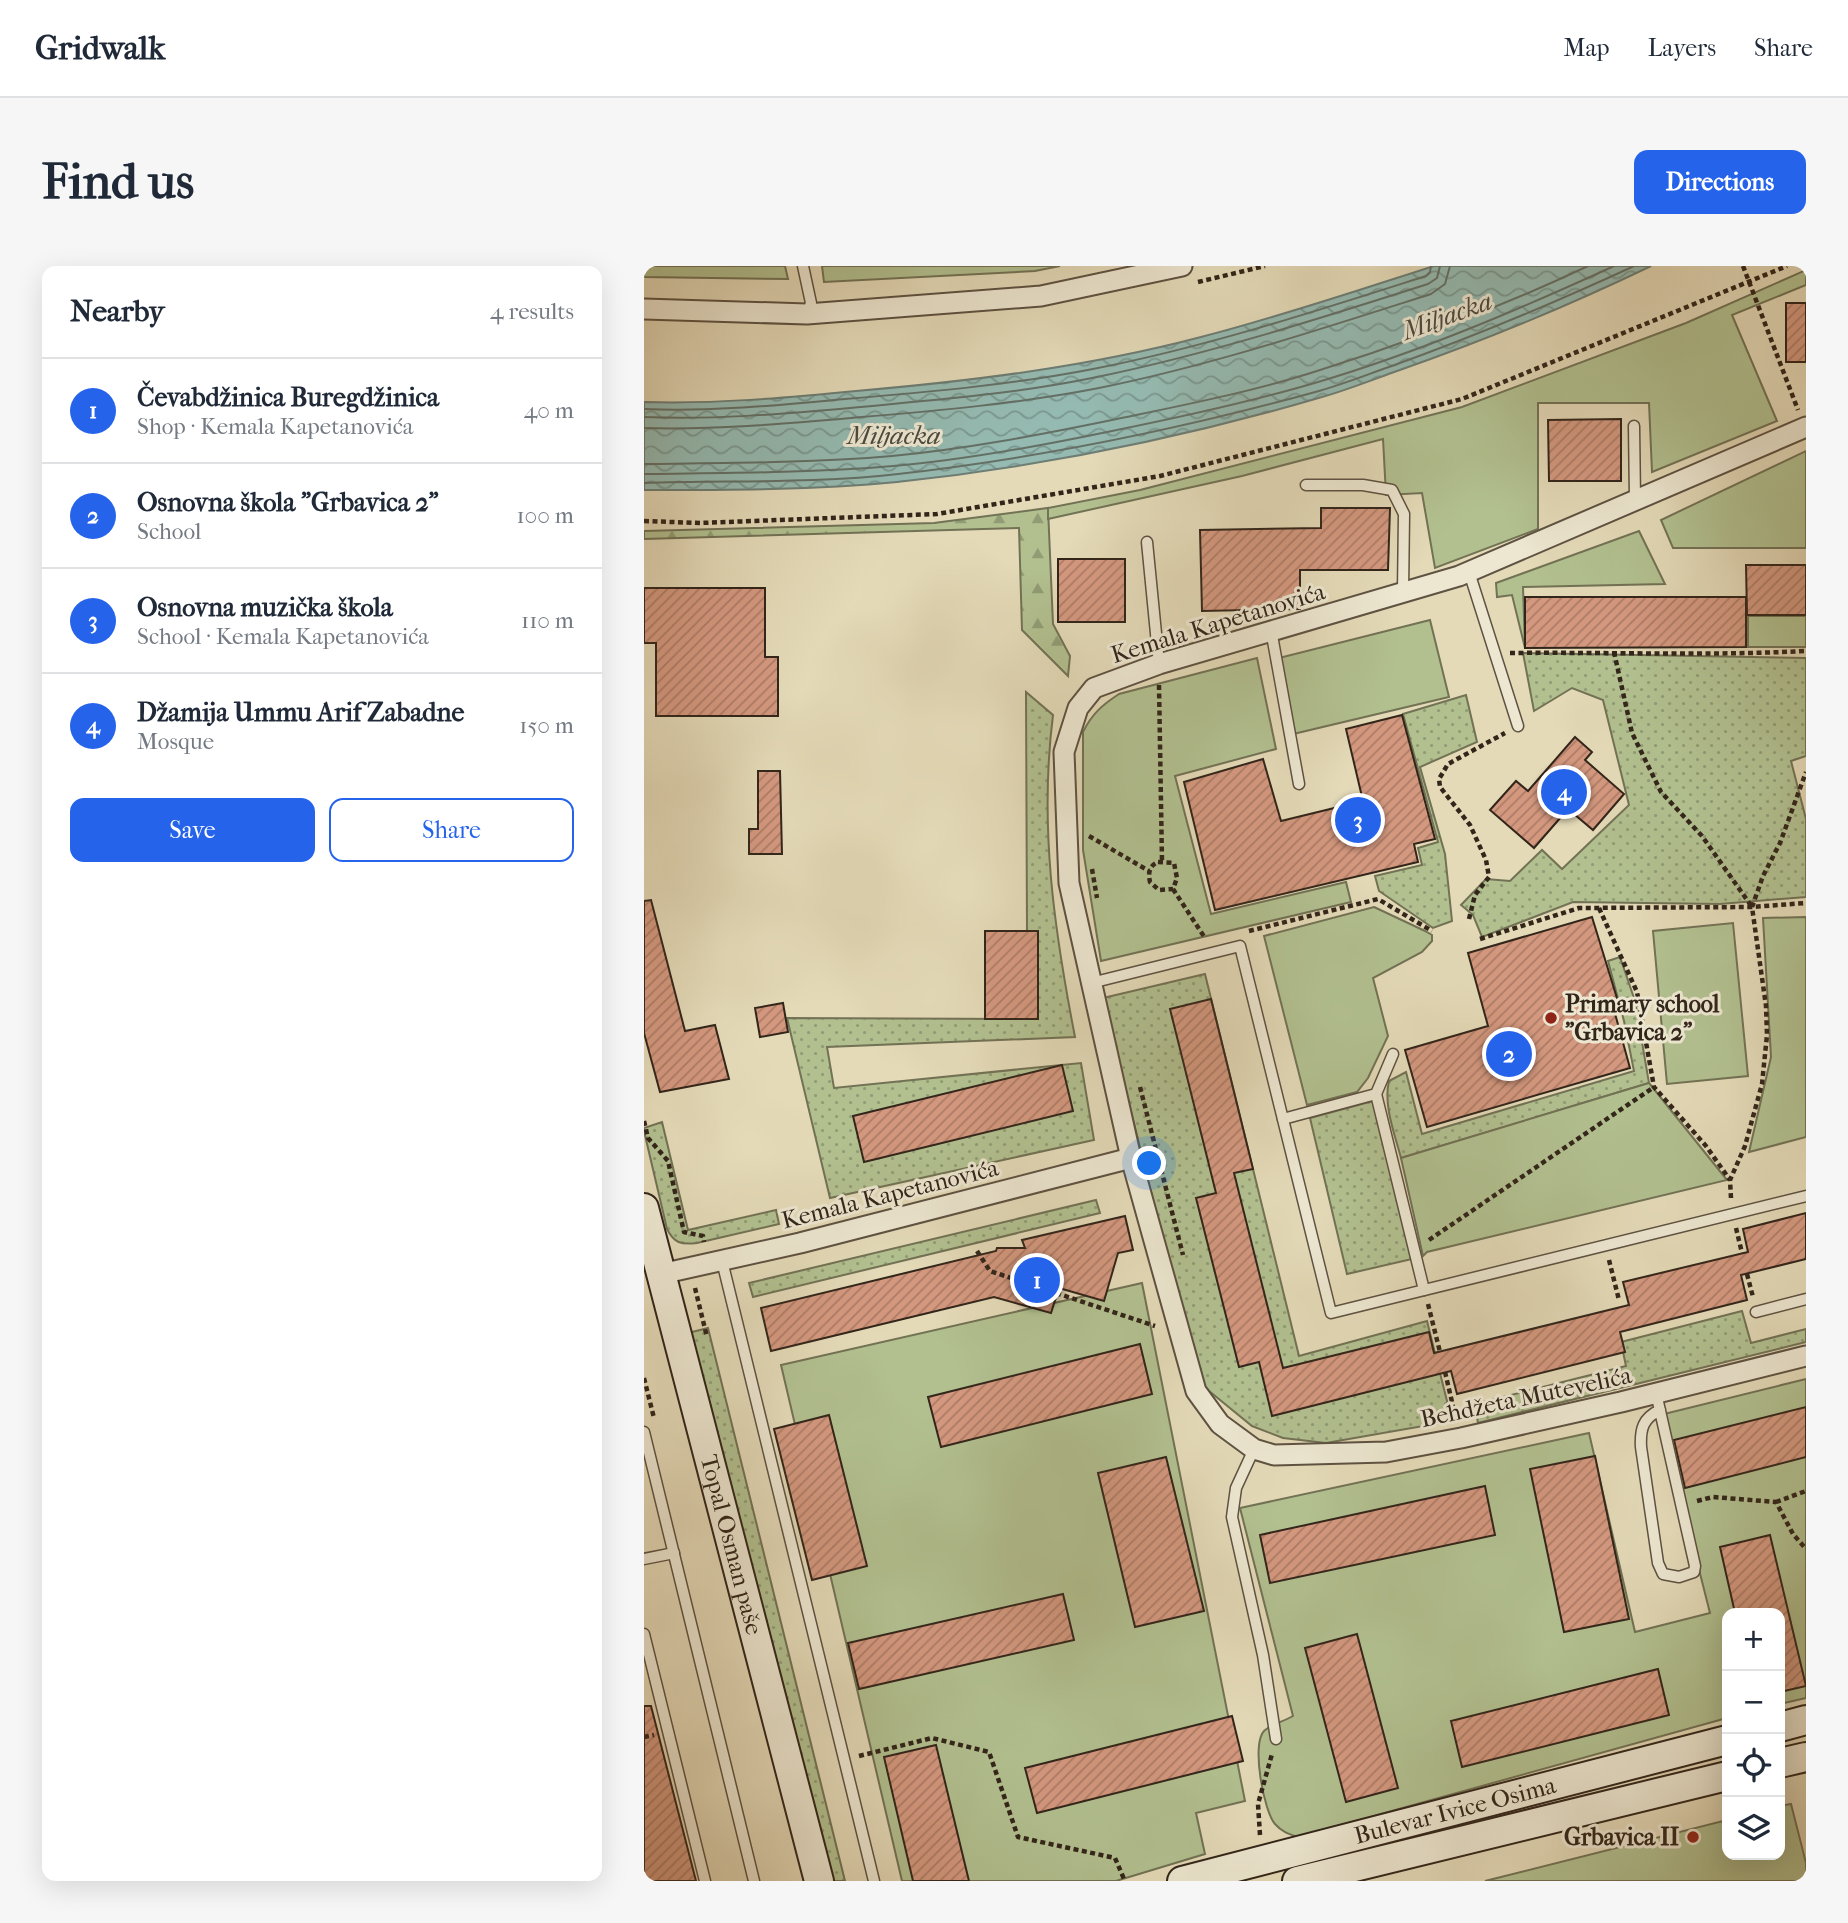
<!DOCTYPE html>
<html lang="en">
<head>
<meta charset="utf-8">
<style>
	:root { --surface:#fff; --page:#f6f6f7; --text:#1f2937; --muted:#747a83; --line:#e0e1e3; --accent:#2563eb }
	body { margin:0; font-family:"IM FELL French Canon",serif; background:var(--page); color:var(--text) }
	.controls { position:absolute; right:21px; bottom:21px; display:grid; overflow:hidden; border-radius:14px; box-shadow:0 7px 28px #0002 }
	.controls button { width:63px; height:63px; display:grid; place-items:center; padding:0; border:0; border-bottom:2px solid var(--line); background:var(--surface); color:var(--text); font:35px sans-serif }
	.you { position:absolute; left:506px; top:898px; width:24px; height:24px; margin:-18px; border:5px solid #fff; border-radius:50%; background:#1a73e8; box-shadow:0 0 0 10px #1a73e833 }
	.badge { display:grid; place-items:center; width:46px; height:46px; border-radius:50%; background:var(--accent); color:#fff; font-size:23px; font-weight:700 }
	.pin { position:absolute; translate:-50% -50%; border:4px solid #fff; box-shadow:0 2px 7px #0006 }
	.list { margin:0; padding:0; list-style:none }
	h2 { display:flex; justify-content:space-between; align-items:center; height:91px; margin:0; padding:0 28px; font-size:30px }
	h2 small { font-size:23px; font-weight:400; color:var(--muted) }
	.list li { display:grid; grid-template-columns:46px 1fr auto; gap:21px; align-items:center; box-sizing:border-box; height:105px; padding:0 28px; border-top:2px solid var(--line) }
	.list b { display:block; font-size:26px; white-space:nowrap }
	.list p { margin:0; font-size:23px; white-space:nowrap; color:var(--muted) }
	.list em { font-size:23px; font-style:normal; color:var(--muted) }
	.actions { display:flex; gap:14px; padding:21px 28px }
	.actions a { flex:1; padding:16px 0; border:2px solid var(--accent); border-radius:14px; text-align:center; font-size:24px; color:var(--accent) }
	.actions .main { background:var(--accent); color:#fff }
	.icon { flex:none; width:38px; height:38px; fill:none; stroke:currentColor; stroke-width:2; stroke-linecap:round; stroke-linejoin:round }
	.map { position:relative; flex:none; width:1162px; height:1615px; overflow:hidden; border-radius:14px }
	header { display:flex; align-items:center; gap:42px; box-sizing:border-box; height:98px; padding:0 35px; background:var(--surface); border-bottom:2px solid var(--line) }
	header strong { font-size:33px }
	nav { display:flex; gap:38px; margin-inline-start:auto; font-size:24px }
	.intro { display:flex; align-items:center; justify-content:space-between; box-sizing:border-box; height:168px; padding:0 42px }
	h1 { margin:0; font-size:49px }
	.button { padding:18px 32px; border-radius:14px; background:var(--accent); color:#fff; font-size:24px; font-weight:700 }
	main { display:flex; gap:42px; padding:0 42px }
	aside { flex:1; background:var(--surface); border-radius:14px; box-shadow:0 7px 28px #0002 }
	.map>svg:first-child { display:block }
	.grass { fill:url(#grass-dots); stroke:#727255; stroke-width:2 }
	.forest { fill:url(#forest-firs); stroke:#727255; stroke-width:2 }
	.park { fill:#b2c090; stroke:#727255; stroke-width:2 }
	.water { fill:url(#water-waves); stroke:#6d7e75; stroke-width:2 }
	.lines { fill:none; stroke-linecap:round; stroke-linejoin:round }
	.shore { stroke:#647066; stroke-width:2 }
	.building { fill:url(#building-hatch); stroke:#32251a; stroke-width:2 }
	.lane-casing { stroke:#5e5242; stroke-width:13 }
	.street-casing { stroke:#5e5242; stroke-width:23 }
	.secondary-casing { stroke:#32251a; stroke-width:32 }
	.path { stroke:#32251a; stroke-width:4.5; stroke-dasharray:5 3.5; stroke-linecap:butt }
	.lane { stroke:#ede7d1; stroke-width:10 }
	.street { stroke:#ede7d1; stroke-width:19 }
	.secondary { stroke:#ede7d1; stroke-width:28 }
	.poi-dot { fill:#8f2418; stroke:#ede7d1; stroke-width:2.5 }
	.labels { text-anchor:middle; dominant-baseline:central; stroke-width:6; stroke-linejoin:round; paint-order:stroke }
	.street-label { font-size:24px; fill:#32251a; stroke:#ede7d1 }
	.poi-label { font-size:24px; font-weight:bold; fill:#32251a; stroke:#ede7d1; text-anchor:start }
	.water-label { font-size:26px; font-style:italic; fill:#4b4a40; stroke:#ede7d1 }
</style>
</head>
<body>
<header>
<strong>Gridwalk</strong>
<nav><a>Map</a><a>Layers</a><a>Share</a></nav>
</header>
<div class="intro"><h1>Find us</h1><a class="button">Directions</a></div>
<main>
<aside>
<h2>Nearby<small>4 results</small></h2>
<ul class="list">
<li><span class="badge">1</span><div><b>Čevabdžinica Buregdžinica</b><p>Shop · Kemala Kapetanovića</p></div><em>40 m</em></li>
<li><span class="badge">2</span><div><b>Osnovna škola &quot;Grbavica 2&quot;</b><p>School</p></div><em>100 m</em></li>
<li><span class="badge">3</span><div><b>Osnovna muzička škola</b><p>School · Kemala Kapetanovića</p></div><em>110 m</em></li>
<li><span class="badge">4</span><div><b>Džamija Ummu Arif Zabadne</b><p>Mosque</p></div><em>150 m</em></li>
</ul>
<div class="actions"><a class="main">Save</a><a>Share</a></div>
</aside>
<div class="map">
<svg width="1162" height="1615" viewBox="0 0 1162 1615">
	<defs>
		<pattern id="grass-dots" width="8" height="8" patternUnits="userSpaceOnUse" patternTransform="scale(1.75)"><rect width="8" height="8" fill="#b2c090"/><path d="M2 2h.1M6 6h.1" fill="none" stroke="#919c75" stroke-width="1.8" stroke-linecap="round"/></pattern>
		<pattern id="forest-firs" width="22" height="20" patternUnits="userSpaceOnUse" patternTransform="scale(1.75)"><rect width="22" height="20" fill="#b2c090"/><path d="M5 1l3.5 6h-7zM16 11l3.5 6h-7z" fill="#919c75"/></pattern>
		<pattern id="water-waves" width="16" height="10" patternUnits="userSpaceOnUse" patternTransform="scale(1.75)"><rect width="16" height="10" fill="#95bab1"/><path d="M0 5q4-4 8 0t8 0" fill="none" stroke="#7a978f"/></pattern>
		<pattern id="building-hatch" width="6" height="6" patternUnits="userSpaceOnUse" patternTransform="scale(1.75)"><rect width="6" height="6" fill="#d4987f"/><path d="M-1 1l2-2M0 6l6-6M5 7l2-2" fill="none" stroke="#ad7c67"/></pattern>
	</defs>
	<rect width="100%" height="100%" fill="#e4dab8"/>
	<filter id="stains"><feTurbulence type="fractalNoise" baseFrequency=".00286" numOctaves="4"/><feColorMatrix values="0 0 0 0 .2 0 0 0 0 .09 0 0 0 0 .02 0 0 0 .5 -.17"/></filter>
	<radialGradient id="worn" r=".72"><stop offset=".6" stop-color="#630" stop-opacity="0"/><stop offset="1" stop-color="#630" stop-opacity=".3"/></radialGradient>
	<g class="grass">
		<polygon points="879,387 1162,392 1162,490 1147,495 1162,553 1162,631 1076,638 929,636 838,671 829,649 817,639 842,613 866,615 898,584 918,603 985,539 959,434 928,422 890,445"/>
		<path d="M382,426L409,449C395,559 410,663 431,771L183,781L190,822L437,797L450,874L186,932L143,752L394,753L383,665Z"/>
		<polygon points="822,429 833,476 776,501 801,588 808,655 789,662 735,625 731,610 778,599 774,582 794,576 759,448"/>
		<path d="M976,691L991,735L1005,817L757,892C751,869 739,839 745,815L762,806L778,868L990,805L980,755L964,695Z"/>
		<polygon points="561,708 655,1090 783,1055 808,1155 682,1177 639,1172 608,1160 554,1116 459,732"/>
		<polygon points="729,835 768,993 703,1008 666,852"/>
		<path d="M18,856L44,964L132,944L135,958L53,977C37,979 30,977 23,963L0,865V862Z"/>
		<polygon points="452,934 456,947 109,1031 105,1017"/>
		<polygon points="1098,1045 1107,1077 1162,1063 1162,1076 834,1157 831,1138 982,1100 977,1076"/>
		<polygon points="64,1062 201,1615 177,1615 44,1067"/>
	</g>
	<polygon class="forest" points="404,242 409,358 426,390 424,410 378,364 375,262 0,273 0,265 290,257"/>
	<g class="park">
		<polygon points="0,0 141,0 144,13 0,11"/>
		<polygon points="178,0 416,0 391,5 180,16"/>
		<polygon points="1162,4 1162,19 1088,49 1133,155 1008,206 1005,137 894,137 894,263 791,302 778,227 742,229 739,173 598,210 404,253 404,242 496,224 818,141 1042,57"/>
		<polygon points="1162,185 1162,282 1029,282 1017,254"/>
		<polygon points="995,265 1021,318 879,321 881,382 868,329 853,331 852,317"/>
		<rect x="1104" y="350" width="58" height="31"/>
		<polygon points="786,354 805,431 645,469 627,394"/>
		<path d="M613,392L632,483L531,510L567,648L702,616L707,636L457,695L439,584V466C448,448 458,439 475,428Z"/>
		<polygon points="730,641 781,665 788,669 788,675 778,686 729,712 744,770 724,812 713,826 663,839 620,670"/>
		<polygon points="1162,651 1162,871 1105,886 1127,791 1119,652"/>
		<polygon points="1089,657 1104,810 1023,818 1009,665"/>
		<polygon points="1005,817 1083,914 783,986 779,990 757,892"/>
		<polygon points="498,1017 601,1535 552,1547 561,1588 472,1615 258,1615 137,1099"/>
		<path d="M1162,1113V1432L1136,1438V1347H1083V1452L654,1571C645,1568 638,1566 631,1558C620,1546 607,1478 620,1465C627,1458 641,1455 649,1450L596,1242L945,1167L991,1366L1066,1347L1016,1149Z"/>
		<polygon points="1147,1538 1162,1597 1162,1615 841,1615 1083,1554 1083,1589 1136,1589 1136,1540"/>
	</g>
	<path class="water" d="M790,0H1007C924,40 839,75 753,105C728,114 703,124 678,131C542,171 394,201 253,216C170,224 84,224 0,224V136C71,138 141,132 212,125C328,115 443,101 557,71C635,51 712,25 790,0Z"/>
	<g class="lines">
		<g class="shore">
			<path d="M0,143C67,146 135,139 201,133C284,126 367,119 449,103C562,81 672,45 782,10L786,6L787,0"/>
			<path d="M0,151C68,154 138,148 206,142C288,134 372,128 453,111C565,88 674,53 784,18L793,12L796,0"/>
			<path d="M0,162C69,164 138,158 207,152C289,145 373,138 455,122C568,99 677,63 787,28L801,18L806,0"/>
			<path d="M0,198C83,197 166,197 248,190C322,183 395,169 468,154C535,140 608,126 673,105C766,76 857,41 944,0"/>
			<path d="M0,208C83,207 166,207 249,200C322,194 396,180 468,165C537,151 607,136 674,116C775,86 874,44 970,0"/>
			<path d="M0,217C85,214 170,218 254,208C396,192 537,163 675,125C699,118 722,109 745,101C829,71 910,37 990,0"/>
		</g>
	</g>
	<g class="building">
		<rect x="1142" y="37" width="20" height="59"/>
		<polygon points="977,153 977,215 905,215 904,154"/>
		<polygon points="677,242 746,242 744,304 656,304 656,343 558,345 556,264 677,262"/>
		<rect x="414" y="293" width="67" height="63"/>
		<polygon points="1102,299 1162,299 1162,349 1103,349"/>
		<polygon points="0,322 121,322 121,391 134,391 134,450 12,450 12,377 0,377"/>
		<polygon points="881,331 1102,331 1102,381 881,382"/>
		<polygon points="758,449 791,573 770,578 774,596 571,644 540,516 619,493 637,555 719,535 702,463"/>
		<polygon points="931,471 948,486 941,494 980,528 949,564 924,543 890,582 846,544 872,515 884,525"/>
		<polygon points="114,505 136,505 138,588 105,588 105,563 114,563"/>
		<polygon points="7,634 41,765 71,759 85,813 16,826 0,767 0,635"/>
		<polygon points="948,651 976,742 970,744 986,802 783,861 761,784 844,760 824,687"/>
		<rect x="341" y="665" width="53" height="88"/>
		<polygon points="567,733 609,903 590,907 639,1102 785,1066 790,1087 985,1039 979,1016 1104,986 1099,963 1162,947 1162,993 1097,1009 1103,1034 976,1066 981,1086 813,1128 807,1105 628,1150 615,1096 595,1101 552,932 572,927 526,743"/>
		<polygon points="139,737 144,766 116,771 111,742"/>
		<polygon points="418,799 429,845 220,896 209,850"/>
		<polygon points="481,950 489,984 474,987 460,1035 415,1022 407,1047 350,1031 127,1085 117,1042 352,985 353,982 381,982 378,974"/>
		<polygon points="496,1078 508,1128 297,1181 284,1131"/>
		<polygon points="1162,1141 1162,1191 1041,1222 1030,1174"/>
		<polygon points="185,1149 223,1300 168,1314 130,1163"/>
		<polygon points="951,1190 985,1353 920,1366 886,1203"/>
		<polygon points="522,1191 560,1345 491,1361 454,1207"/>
		<polygon points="841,1220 851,1269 626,1317 616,1269"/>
		<polygon points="1126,1269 1162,1420 1136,1426 1136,1347 1091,1347 1076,1281"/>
		<polygon points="419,1328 430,1374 215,1423 204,1377"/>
		<polygon points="713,1368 754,1522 702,1536 661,1382"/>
		<polygon points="1014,1403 1025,1449 818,1501 807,1455"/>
		<polygon points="0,1440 7,1440 52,1615 0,1615"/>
		<polygon points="588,1450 599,1495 393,1547 381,1502"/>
		<polygon points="292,1479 325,1615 269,1615 240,1491"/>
	</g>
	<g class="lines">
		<g class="lane-casing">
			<g id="lane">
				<polyline points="159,0 167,37 163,48"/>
				<polyline points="990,160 991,234"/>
				<polyline points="662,219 719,219 748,224 760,248 759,326"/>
				<polyline points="503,276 515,398"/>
				<polyline points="825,306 874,460"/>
				<polyline points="627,364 655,518"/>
				<polyline points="447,717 596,680 687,1047 1162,930"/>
				<polyline points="732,828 780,1024"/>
				<polyline points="639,853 732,828 749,788"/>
				<polyline points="78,995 230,1615"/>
				<polyline points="1112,1046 1162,1033"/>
				<path d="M1012,1127L1051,1300L1050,1306L1035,1311L1019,1308L1014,1297L997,1181C996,1163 999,1152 1016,1144"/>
				<polyline points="0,1166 110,1615"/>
				<polyline points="610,1183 592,1222 588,1251 619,1389 632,1473"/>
				<polyline points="0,1293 30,1287"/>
				<polyline points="0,1368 61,1615"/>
			</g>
		</g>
		<g class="street-casing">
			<g id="street">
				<polyline points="0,43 163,48 397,30 538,0"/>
				<polyline points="1162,161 815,310 515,398 450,422 434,442 420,486 425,617 487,892 552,1125 576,1158 610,1183 630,1189 742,1186 817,1172 977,1136 1162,1090"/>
				<polyline points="17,1008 156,977 487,892"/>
			</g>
		</g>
		<g class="secondary-casing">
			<g id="secondary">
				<path id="s1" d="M0,942L175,1615"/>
				<polyline points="1136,1461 1162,1454"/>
				<polyline points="1136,1497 1162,1491"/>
				<path id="s2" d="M538,1615L1083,1474"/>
				<polyline points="653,1615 1083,1510"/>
			</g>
		</g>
		<g class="path">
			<polyline points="1099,0 1154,144"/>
			<polyline points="554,16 621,0"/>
			<polyline points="0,255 56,257 293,248 516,210 818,133 1143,0"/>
			<polyline points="970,386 988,467 1017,526 1058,570 1108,641"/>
			<path d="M866,387C965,386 1064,390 1162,385"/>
			<polyline points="515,419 518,596"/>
			<polyline points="445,570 505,605"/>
			<path d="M514,596L530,597L533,612L529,623L515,624L506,616C504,607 505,600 514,596Z"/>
			<polyline points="448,603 453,632"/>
			<polyline points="529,623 561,672"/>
			<polyline points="955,642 993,726 1010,821 1062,880 1086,914"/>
			<polyline points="825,653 831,629 845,611 842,594 826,559 796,521 795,513 804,498 861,467"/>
			<polyline points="605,665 734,633 788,665"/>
			<polyline points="836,673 935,642 1108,641 1162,637"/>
			<polyline points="496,821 539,989"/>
			<polyline points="0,855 4,872 24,895 40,966 59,970 60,976"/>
			<polyline points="1087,932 1086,914 1101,880 1118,818 1123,769 1122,740 1108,641 1119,610 1136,577 1162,506"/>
			<polyline points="1092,962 1098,987"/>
			<polyline points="785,974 1010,821"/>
			<polyline points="333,985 346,1005 511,1060"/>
			<polyline points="965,994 975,1034"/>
			<polyline points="1103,1008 1109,1031"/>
			<polyline points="51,1022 63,1071"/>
			<polyline points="784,1038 796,1086"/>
			<polyline points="801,1106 812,1153"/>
			<polyline points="0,1112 10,1152"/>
			<polyline points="1053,1235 1069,1231 1132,1236 1149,1268 1162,1283"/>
			<polyline points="1132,1236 1162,1225"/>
			<polyline points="0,1471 10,1469"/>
			<polyline points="215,1490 288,1472 345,1486 374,1571 471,1592 480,1613"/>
			<polyline points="616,1569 614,1538 628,1488"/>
		</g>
		<use href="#lane" class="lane"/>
		<use href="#street" class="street"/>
		<use href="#secondary" class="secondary"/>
	</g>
	<g class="poi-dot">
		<circle cx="907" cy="752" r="7"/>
		<circle cx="1049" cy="1571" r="7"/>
	</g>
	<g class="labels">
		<g class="street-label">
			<text transform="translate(574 357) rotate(-17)">Kemala Kapetanovića</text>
			<text transform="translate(246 928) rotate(-14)">Kemala Kapetanovića</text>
			<text transform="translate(882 1131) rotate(-12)">Behdžeta Mutevelića</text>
			<text stroke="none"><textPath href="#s1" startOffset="348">Topal Osman paše</textPath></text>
			<text stroke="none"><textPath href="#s2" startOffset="282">Bulevar Ivice Osima</textPath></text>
		</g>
		<g class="poi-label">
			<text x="921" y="738">Primary school<tspan x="921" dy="28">"Grbavica 2"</tspan></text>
			<text x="1035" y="1571" text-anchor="end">Grbavica II</text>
		</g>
		<g class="water-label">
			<text transform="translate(803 50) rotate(-20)">Miljacka</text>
			<text x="250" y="169">Miljacka</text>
		</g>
	</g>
	<rect width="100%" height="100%" filter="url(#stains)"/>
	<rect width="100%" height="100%" fill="url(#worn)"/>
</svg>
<div class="controls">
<button>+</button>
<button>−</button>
<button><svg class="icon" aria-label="locate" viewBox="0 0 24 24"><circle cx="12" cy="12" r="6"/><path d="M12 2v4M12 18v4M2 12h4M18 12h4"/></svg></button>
<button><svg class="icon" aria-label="layers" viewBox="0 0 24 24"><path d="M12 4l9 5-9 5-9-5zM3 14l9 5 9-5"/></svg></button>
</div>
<div class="you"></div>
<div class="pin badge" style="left:393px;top:1014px">1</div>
<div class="pin badge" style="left:865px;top:788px">2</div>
<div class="pin badge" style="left:714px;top:554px">3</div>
<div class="pin badge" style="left:920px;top:526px">4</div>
</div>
</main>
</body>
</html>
